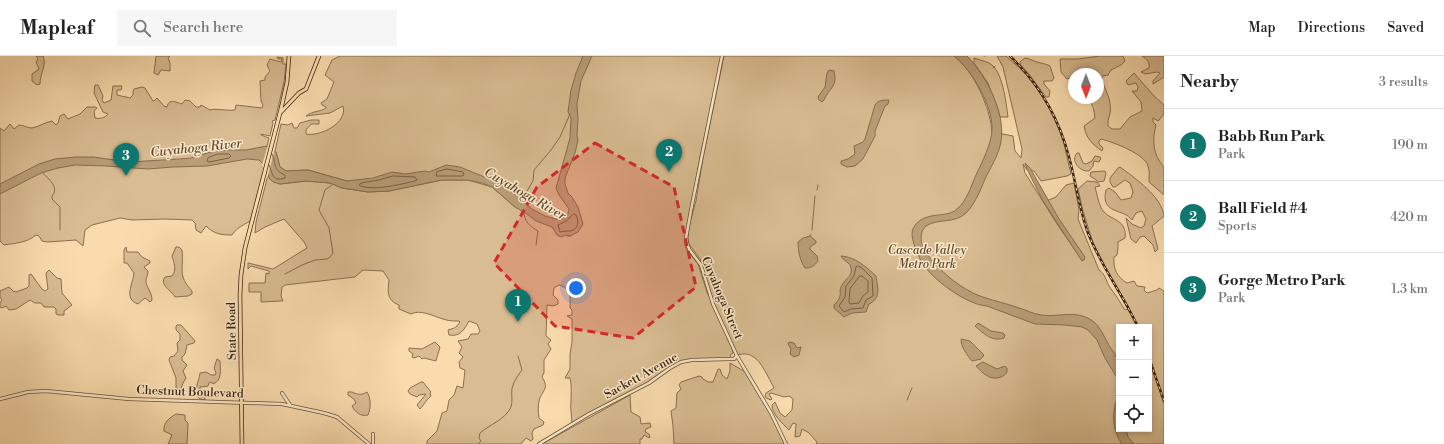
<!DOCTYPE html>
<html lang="en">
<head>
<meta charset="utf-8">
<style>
	:root { --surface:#fff; --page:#f6f6f6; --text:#222; --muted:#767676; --line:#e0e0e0; --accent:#0f766e }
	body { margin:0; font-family:"Libre Bodoni",serif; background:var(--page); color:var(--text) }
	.controls { position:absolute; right:12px; bottom:12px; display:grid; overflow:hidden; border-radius:0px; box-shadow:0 2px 6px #0003 }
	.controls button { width:36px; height:36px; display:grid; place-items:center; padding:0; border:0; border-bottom:1px solid var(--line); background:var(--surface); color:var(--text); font:20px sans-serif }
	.compass { position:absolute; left:1068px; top:12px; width:36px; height:36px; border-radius:50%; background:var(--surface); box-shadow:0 2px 6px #0003; rotate:180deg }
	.you { position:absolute; left:576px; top:232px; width:14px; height:14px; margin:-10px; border:3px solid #fff; border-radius:50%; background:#1a73e8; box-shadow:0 0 0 6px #1a73e833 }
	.badge { display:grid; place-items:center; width:26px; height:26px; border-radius:50%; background:var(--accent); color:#fff; font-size:13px; font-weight:700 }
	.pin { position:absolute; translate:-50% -33px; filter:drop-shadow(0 1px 2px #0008) }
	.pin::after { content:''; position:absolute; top:21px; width:14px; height:12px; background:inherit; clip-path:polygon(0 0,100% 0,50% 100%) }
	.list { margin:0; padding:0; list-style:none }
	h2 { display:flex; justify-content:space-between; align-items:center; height:52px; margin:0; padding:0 16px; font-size:17px }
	h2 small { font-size:13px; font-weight:400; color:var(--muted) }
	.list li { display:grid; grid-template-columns:26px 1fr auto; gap:12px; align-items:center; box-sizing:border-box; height:72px; padding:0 16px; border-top:1px solid var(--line) }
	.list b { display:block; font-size:15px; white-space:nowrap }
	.list p { margin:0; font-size:13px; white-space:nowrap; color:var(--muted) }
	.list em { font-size:13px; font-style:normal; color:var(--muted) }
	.icon { flex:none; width:22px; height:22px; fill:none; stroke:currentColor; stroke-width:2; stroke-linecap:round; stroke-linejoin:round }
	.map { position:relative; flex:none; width:1164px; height:388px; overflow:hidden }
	header { display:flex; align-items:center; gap:24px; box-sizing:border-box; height:56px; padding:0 20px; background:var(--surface); border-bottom:1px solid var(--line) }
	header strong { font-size:19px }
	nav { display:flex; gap:22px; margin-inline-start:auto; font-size:14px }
	.search { width:280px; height:36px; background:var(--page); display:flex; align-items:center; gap:10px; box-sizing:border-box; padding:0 14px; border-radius:0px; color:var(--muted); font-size:15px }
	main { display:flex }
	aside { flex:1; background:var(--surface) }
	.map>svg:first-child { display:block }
	.green { fill:#d9bc92; stroke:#8a7050; fill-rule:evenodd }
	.water { fill:#b89d77; stroke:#866d4d }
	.pier { fill:#f9dbad }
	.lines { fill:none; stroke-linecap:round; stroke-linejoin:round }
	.shore { stroke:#7a6042; stroke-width:1 }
	.stream { stroke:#866d4d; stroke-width:1 }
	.minor-casing { stroke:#6a5235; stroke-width:4 }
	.major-casing { stroke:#3b240d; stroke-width:4.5 }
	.minor { stroke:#fbe8ca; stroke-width:2.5 }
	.major { stroke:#f9dbad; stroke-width:3 }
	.rail-casing { stroke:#3b240d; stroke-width:2.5 }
	.rail { stroke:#fbe8ca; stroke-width:1; stroke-dasharray:3; stroke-linecap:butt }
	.marked { fill:#d62828; fill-opacity:0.2; stroke:#d62828; stroke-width:3; stroke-dasharray:8 5; stroke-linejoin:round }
	.labels { text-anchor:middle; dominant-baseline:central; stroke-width:3; stroke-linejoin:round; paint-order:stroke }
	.park-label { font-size:12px; font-style:italic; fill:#624a2e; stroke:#fbe8ca }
	.street-label { font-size:12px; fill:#3b240d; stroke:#fbe8ca }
	.water-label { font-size:13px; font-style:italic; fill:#60482d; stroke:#fbe8ca }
</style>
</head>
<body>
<header>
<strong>Mapleaf</strong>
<div class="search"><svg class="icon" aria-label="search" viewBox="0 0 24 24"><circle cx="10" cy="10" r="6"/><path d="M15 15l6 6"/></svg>Search here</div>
<nav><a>Map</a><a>Directions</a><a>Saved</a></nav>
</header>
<main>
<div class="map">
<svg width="1164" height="388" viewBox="0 0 1164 388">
	<rect width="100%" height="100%" fill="#f9dbad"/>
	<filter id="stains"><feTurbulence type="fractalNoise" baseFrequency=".005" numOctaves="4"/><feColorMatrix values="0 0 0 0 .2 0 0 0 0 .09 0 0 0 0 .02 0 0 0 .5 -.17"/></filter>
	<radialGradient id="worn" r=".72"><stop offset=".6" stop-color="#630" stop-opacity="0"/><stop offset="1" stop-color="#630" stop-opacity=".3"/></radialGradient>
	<g class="green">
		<path d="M36,0H43C47,10 40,17 40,28L37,29L32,25V18L39,13L36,6L38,3Z"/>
		<polygon points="156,0 170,0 168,2 170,7 170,15 161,14 158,19 154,17"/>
		<path d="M340,0H722L700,101L686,182L684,186L686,193L698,208L707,236L732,292L733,297L730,299L732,303L681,306L649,327L589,358L572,369C572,361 570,352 571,345C571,337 572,330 570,322H565L570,313V298L572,286V263L567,260L572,259V254L570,252C570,240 572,233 559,229L554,232L553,239L558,244V248L553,250L547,249L546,280L551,284L548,288L551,293L544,304V317L542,321C550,333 542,334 539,345C538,350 538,356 539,362L544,366L543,369L534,373L532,377L533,383L531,385L526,382L521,388H427V385L437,375L442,357L447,355L449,344L454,339L457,330L463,332L465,314L460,312L459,306L463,301L459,297L462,291L458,285L468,283L471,278H478L480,275L477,268L469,265C464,274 460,281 449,279L448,274C454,272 455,273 460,266L459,265C454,265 448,265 443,263C433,260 420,253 411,258L399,253V249C386,244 388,235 389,224L383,215L363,214L355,221L285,229L282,231L281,240L283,245H281L261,246V236H249V227H265L266,217L269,218V215L251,210L248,213V207L273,213L307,192L304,186L284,163L265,171L255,177L256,166L268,119L269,122L280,128L306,125L330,127L342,132L368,136L389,135L442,124H468L492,131L515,151L513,139L447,111L386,129L347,125L308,114L286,115L280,111L276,96L275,95L281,68L288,69L292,67L294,72H297L300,67L311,64H319V68H311L306,74V78C320,81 348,67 343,50L330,57L306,60C312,55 320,56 326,52V51L322,49L321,47L327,43L334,26L325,19L332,4ZM568,159L571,180H567V173L560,167Z"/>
		<path d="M724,0H954C974,15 990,51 992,76L1013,80L1015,95L1021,102L1022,93L1003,11L997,0H1006C1010,4 1015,8 1020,12C1039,32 1053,56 1062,82C1066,94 1068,107 1071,118L1067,120L1041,125L1034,115L1027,114L1023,108L1025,117L1057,168L1082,204L1046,145L1056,141L1066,129L1074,127L1079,154L1078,163L1099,214C1105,218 1106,224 1109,230C1115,238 1120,246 1125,254L1130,253L1105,211L1093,187L1083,155L1078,133L1087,125L1097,126L1100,130L1095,131C1097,138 1099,151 1104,156C1113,165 1127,164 1125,182L1118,186V192L1117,199L1114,201C1113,213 1117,221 1127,227L1134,225L1137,230L1145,231L1144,234L1147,237L1157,234L1159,232L1164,235V388H816L817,386L809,377L802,373L800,380L795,381L796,368L793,367L789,374C782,367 772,358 772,349L775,346L780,357L785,361L792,354L793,343L789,340L784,341L771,337L769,338L772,343L771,344L766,342L765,340L766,337L774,332C769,323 761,304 752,300C748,297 741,298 736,299L713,248L700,203L689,188L688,182L689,170L696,145L703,102ZM1119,271H1149V373H1119Z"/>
		<path d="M1100,0H1123L1125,5L1121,9L1111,14L1108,19L1102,20C1102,30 1109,37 1110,48C1112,59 1107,61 1108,70L1112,73H1120L1130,61L1142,55L1141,46L1132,35H1137L1138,31L1136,27L1128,29L1126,25L1134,17L1154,40L1164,49V58L1158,65L1153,62V66L1156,69C1152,85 1153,99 1164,111V139L1149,126C1149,121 1150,115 1148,110C1145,98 1113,86 1101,83L1099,85V88L1103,92L1102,95C1092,88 1086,82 1084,70L1095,62C1094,54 1093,46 1085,42H1098V18H1074V20L1067,23L1061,16L1060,3H1078Z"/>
		<path d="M1142,0H1164V21L1153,28V25L1160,17L1157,16L1145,18L1141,16L1149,12C1150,6 1147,3 1142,0Z"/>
		<path d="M277,1L283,2V8H286L284,26L275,64L272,65L273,67L270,80L261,78V79L269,82L267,91L258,92L259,104L267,112L253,163C245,169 238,170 232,179C221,179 214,178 206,170L201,177L196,174L195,167L192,164L165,163L132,164L120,162L92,169L85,174L83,190L76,184L47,186L42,185L39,180L36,179C26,187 16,187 4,189L0,185V72L4,75L10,68L14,73L19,69C24,69 27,72 32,72C39,71 45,66 52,65L56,69L58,67L60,60L64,58L68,63L80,58L87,51H95L97,52L94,55L95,62C100,63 105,62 108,58L103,56L94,37L95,29H98L103,40L102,44L104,47L111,44L113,30H122L121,34H117V39L130,42L133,39V35L134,33L142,31L145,32L153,45H154L157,42L164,50L167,51C169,42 175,46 182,48L185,44L190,45L196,51H200L201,49L210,54C215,52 227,55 235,54L236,49L262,52L263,49L261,45L260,25L265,24V21L270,15L267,9L270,3L281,6L282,3H278Z"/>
		<path d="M974,2C979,4 985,5 989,7C1003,14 1006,47 1008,61H1000L988,27L974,7Z"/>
		<path d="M1025,2C1031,3 1035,6 1041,7C1045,8 1046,8 1050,10L1054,22L1052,25H1044V28L1050,35L1049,41H1046L1029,18L1020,8V6Z"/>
		<path d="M1077,97H1079L1083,107L1086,108L1092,105L1095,100L1100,101L1101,102L1099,106L1094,105L1093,110L1089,115C1080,116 1070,105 1077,97Z"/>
		<path d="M1120,111C1135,122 1162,141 1164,160L1152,170L1158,193L1155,196L1153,189L1144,180L1140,181L1136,187L1131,183L1126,162L1132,168L1141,172L1144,170L1146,163L1142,155L1136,157L1132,164C1124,152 1100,159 1106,134L1109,132L1115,136L1121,144L1131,142L1133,136L1130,127L1125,124L1115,131H1113L1110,126V122L1118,112Z"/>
		<polygon points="1105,115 1106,118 1104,125 1099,126 1090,120 1091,116"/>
		<path d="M126,191L127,196H138L142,201L150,205V207L144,211L148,215C148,219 146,222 146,225C146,231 152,236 152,244L150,246L145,242L138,248C123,243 133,228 134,217L127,207H124V194Z"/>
		<path d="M176,191H179L182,194C184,213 177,219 192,235V238L188,240L175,241C171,234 159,229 165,221L172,220C177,214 174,207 172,200Z"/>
		<polygon points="49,214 57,222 61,223 62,237 72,249 64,255 64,259 59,259 56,258 56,253 54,251 44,251 41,247 35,247 30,244 16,253 9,254 6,250 2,252 0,251 0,247 2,244 0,241 0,235 9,231 13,235 16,236 27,232 29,230 29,219 31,218 42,233 45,235 48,233 46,217"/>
		<polygon points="177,269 181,269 195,285 194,287 187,289 185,298 182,301 182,304 187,309 183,315 186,322 183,327 181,333 179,333 176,332 176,322 169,304 170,301 174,300 178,295 177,287 180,284 180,278 176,274 176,270"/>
		<polygon points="435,286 440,291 436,305 424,302 422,303 419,300 414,302 412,301 413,298 409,295 409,292 422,293"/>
		<path d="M217,303L220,305C220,314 223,324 213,328L211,326L209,327L208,330L200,331V335L205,338V344L200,343C192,336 199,326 200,317L206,316L211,319H215L216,317L214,312Z"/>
		<polygon points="730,307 747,317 771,357 786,388 674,388 673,370 671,355 676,352 677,337 681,333 679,329 681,326 699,320 702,321 703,323 708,326 713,326 718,313 720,313 722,319 727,323 730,315"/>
		<path d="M421,326H423L431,336L430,337L431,340C425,345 424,349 420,353L417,349L426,338L419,339L417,341L410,338L408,335L410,332Z"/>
		<path d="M348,336H352C358,339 362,339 367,336C371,342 371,352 368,359C361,361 355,356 352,350L356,347L354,343L348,339Z"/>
		<polygon points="630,339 631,356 640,361 641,368 650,367 651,371 646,373 645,376 649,378 650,381 649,382 644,379 642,383 640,383 640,388 542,388"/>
		<path d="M176,358L185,359V364L188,367L187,388H168L172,379L164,375C163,367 169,362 176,358Z"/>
	</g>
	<g class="water">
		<polygon points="583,0 592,0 581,25 577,48 578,63 577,79 578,84 575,97 565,122 565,128 568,137 572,141 578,151 583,168 578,176 570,180 566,179 561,181 557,179 552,171 536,165 527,158 515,151 492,131 482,127 468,124 442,124 389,135 368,136 342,132 330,127 306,125 280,128 273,126 269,122 267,112 259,104 247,103 207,110 173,111 148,113 107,110 75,109 58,112 41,117 0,138 0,128 39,108 55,103 76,101 93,101 129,106 179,103 191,102 217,94 246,94 267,90 276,96 280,111 286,115 308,114 347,125 373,122 392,116 405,118 425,115 429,116 446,109 460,111 504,129 532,153 545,160 560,164 568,158 569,153 559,139 556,132 570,82 571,62 568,56 571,34 576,17"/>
		<path d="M954,0H967C987,20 1008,61 1000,90C997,102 990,112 985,123C980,135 975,148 966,157C955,168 938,162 926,170C918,177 921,190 927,198C938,213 955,228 973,237C985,243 1002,246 1016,251C1024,253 1033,258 1041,259C1053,261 1066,257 1078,259C1099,263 1101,276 1110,291C1113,295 1116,299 1118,304C1121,309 1119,319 1119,325L1105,302L1097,284L1088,274L1082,271L1065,269L1035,268L987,250C967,249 931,223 921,205C919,201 917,196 915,191C913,185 910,177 914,171C924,154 947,163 957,153C967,145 971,130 976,119C982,106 992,87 992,73C993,51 972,14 954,0Z"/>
		<path d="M829,14L834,15C838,31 829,32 824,44L822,46L819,44L818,41L825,31L827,17Z"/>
		<path d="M889,44L888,48L885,50L875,75V80L863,103L855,110L847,111L841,108V105L848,103L855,98L854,90L863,86L865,83L875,49C878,44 883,44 889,44Z"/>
		<polygon points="1025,107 1030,112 1059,163 1085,201 1084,204 1082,205 1043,145 1027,113"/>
		<path d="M810,180L816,185V187L810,191V193L817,200L818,205C814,210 812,212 805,212C800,205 798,195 798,186L803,182Z"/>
		<path d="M841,200C856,201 866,211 876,220C878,233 881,242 869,248L866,256L852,257L844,261L834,252V249C845,238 837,237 842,229C845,223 853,220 851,212C850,206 843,205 841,200Z"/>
		<path d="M978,267L991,275L1003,277L1005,279L1004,282C992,286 984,278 975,270Z"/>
		<path d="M961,283L970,285L984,299L981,303L972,305C967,299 961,291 961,283Z"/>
		<polygon points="789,286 794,287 797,292 801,291 799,299 794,301 790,298 791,293 788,288"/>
		<path d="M983,306L997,313L1005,310L1007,312V316C1003,323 992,324 986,319C982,317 979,313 976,310Z"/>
		<path d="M1119,337V373H1126L1128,381L1134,388H1122C1111,372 1112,354 1119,337Z"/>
	</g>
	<polygon class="pier" points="268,89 275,92 267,123 265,113 262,109"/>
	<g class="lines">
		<g class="shore">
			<polygon points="218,98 229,98 231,100 229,102 209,106 207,105 208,102"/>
			<path d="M269,109C273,118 272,126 285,122V119C272,113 277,109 272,98"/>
			<polygon points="447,113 463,116 464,119 462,120 436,120 437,116"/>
			<path d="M393,120L415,121L417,124L415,125C402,128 371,136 359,129L361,127L379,124Z"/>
			<path d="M574,158L576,159C579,166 579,172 571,175H566L560,176L558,169L566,165Z"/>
			<polygon points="858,210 862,212 872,222 873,240 866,244 863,252 851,253 844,256 839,250 845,241 846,230 854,220 856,211"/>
			<polygon points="860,220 862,220 868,225 868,236 863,240 859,247 850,248 849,246 850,233"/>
		</g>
		<g class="stream">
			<polyline points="984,0 985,0"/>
			<polyline points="993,12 995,10"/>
			<path d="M42,116C48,123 60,131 52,140V143L60,151V174"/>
			<polyline points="817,134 818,129"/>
			<polyline points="523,147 527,135 533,125 534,114 551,94 560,81 570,58"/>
			<path d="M524,155C523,165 531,171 538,175L536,189"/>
			<polyline points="812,174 815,140"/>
			<polyline points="810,180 811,178"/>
			<polyline points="285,218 302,209 315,204 327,203 330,201 333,197 329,172 319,154 325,134 332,129"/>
			<polyline points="907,344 912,332"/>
			<path d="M478,388L481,385L479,382L480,377C489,369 506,363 511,351C513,345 511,338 512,332C514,325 518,319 522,314L518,300"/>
		</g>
		<g class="minor-casing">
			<g id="minor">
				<polyline points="722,0 691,154 686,182 687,187 689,193 701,209 713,248 737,300 771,357 786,388"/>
				<polyline points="282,337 290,349"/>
				<polyline points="0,343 28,336 46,335 129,343 282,348 324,357 337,361 369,388"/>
				<polyline points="373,378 373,388"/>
				<polyline points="539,388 589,358 649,327 670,312 681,306 692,304 729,303 734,303 737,300"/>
			</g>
		</g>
		<g class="major-casing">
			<g id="major">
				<polyline points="281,56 299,37 306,33 319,0"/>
				<polyline points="242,388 240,239 241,219 245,192 281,53 287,26 289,0"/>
			</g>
		</g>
		<use href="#minor" class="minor"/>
		<use href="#major" class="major"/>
		<g class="rail-casing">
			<g id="rail">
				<path d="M1010,0C1039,28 1059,62 1069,101C1076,126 1079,153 1088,177C1101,210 1123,239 1138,271"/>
				<polyline points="1149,302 1164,345"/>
			</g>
		</g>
		<use href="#rail" class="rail"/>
	</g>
	<path class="marked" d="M595,87L674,131L696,231L633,282L555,270L494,207L537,131Z"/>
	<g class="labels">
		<g class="park-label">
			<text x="927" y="194">Cascade Valley<tspan x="927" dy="14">Metro Park</tspan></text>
		</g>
		<g class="street-label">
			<text transform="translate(722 242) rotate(67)">Cuyahoga Street</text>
			<text transform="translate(232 275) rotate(-91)">State Road</text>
			<text transform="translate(641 320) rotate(-29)">Sackett Avenue</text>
			<text transform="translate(190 336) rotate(2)">Chestnut Boulevard</text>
		</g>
		<g class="water-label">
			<text transform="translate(196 92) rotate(-6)">Cuyahoga River</text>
			<text transform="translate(525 138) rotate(30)">Cuyahoga River</text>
		</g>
	</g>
	<rect width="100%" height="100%" filter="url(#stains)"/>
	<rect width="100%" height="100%" fill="url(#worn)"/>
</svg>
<div class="controls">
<button>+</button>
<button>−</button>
<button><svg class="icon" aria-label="locate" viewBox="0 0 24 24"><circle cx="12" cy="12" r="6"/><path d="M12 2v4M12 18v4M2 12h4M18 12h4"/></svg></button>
</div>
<svg class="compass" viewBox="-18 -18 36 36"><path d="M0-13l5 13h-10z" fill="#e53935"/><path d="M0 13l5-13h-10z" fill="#767676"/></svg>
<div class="you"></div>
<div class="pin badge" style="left:518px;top:266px">1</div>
<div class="pin badge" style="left:669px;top:116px">2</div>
<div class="pin badge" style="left:126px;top:120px">3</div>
</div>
<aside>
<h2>Nearby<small>3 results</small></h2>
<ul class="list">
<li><span class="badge">1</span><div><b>Babb Run Park</b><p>Park</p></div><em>190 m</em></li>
<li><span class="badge">2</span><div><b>Ball Field #4</b><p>Sports</p></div><em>420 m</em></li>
<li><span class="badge">3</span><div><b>Gorge Metro Park</b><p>Park</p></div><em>1.3 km</em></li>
</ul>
</aside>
</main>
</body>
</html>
